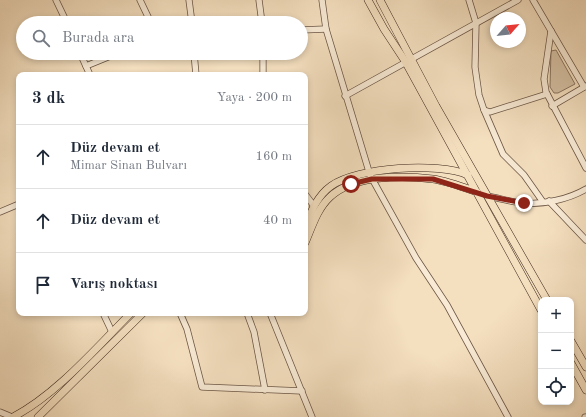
<!DOCTYPE html>
<html lang="tr">
<head>
<meta charset="utf-8">
<style>
	:root { --surface:#fff; --page:#f2f2f3; --text:#1f2937; --muted:#747a83; --line:#e0e1e3 }
	body { margin:0; font-family:"Old Standard TT",serif; background:var(--page); color:var(--text) }
	.controls { position:absolute; right:12px; bottom:12px; display:grid; overflow:hidden; border-radius:8px; box-shadow:0 2px 6px #0003 }
	.controls button { width:36px; height:36px; display:grid; place-items:center; padding:0; border:0; border-bottom:1px solid var(--line); background:var(--surface); color:var(--text); font:20px sans-serif }
	.compass { position:absolute; left:490px; top:12px; width:36px; height:36px; border-radius:50%; background:var(--surface); box-shadow:0 2px 6px #0003; rotate:63deg }
	.stop { position:absolute; width:12px; height:12px; margin:-9px; border:3px solid #8f2418; border-radius:50%; background:#fff }
	.stop.end { background:#8f2418; border-color:#fff; box-shadow:0 1px 4px #0008 }
	.list { margin:0; padding:0; list-style:none }
	h2 { display:flex; justify-content:space-between; align-items:center; height:52px; margin:0; padding:0 16px; font-size:17px }
	h2 small { font-size:13px; font-weight:400; color:var(--muted) }
	.list li { display:grid; grid-template-columns:26px 1fr auto; gap:12px; align-items:center; box-sizing:border-box; height:64px; padding:0 16px; border-top:1px solid var(--line) }
	.list b { display:block; font-size:15px; white-space:nowrap }
	.list p { margin:0; font-size:13px; white-space:nowrap; color:var(--muted) }
	.list em { font-size:13px; font-style:normal; color:var(--muted) }
	.icon { flex:none; width:22px; height:22px; fill:none; stroke:currentColor; stroke-width:2; stroke-linecap:round; stroke-linejoin:round }
	.map { position:relative; flex:none; width:586px; height:417px; overflow:hidden }
	.search { position:absolute; background:var(--surface); box-shadow:0 2px 6px #0003; left:16px; top:16px; width:292px; height:44px; display:flex; align-items:center; gap:10px; box-sizing:border-box; padding:0 14px; border-radius:22px; color:var(--muted); font-size:15px }
	.panel { position:absolute; background:var(--surface); box-shadow:0 2px 6px #0003; left:16px; top:72px; width:292px; height:244px; border-radius:8px }
	.map>svg:first-child { display:block }
	.green { fill:#d5c0a3; stroke:#897460 }
	.lines { fill:none; stroke-linecap:round; stroke-linejoin:round }
	.minor-casing { stroke:#6b5545; stroke-width:7 }
	.major-casing { stroke:#3d271c; stroke-width:8 }
	.minor { stroke:#f8ead5; stroke-width:5.5 }
	.major { stroke:#f4dfbf; stroke-width:7 }
	.route { stroke:#8f2418; stroke-width:5 }
</style>
</head>
<body>
<div class="map">
<svg width="586" height="417" viewBox="0 0 586 417">
	<rect width="100%" height="100%" fill="#f4dfbf"/>
	<filter id="stains"><feTurbulence type="fractalNoise" baseFrequency=".005" numOctaves="4"/><feColorMatrix values="0 0 0 0 .2 0 0 0 0 .09 0 0 0 0 .02 0 0 0 .5 -.17"/></filter>
	<radialGradient id="worn" r=".72"><stop offset=".6" stop-color="#630" stop-opacity="0"/><stop offset="1" stop-color="#630" stop-opacity=".3"/></radialGradient>
	<polygon class="green" points="556,50 575,84 558,93 554,93 550,87 551,51"/>
	<g class="lines">
		<g class="minor-casing">
			<g id="minor">
				<polyline points="56,0 67,23"/>
				<polyline points="140,0 151,23"/>
				<polyline points="189,0 192,23"/>
				<polyline points="259,0 262,23"/>
				<polyline points="322,0 326,29 370,175 416,258 447,305 508,417"/>
				<polyline points="469,0 476,23 475,67 479,95 484,110 490,112 547,94"/>
				<polyline points="533,0 584,87"/>
				<polyline points="301,30 326,29"/>
				<polyline points="551,31 544,79 546,92 586,168"/>
				<polyline points="80,53 90,75"/>
				<polyline points="194,53 196,75"/>
				<polyline points="263,53 263,75"/>
				<polyline points="86,66 118,53"/>
				<polyline points="345,96 518,0"/>
				<polyline points="552,106 586,86"/>
				<polyline points="484,110 503,154 524,175 543,202"/>
				<polyline points="305,194 314,206"/>
				<path d="M487,196C499,198 511,202 523,203C543,205 569,199 586,189"/>
				<polyline points="549,201 586,240"/>
				<polyline points="0,212 19,204"/>
				<polyline points="103,313 112,332"/>
				<polyline points="180,313 187,329 202,387 302,391"/>
				<polyline points="247,313 254,332 265,390"/>
				<polyline points="270,313 312,417"/>
				<polyline points="0,412 12,417"/>
				<polyline points="585,417 586,417"/>
			</g>
		</g>
		<g class="major-casing">
			<g id="major">
				<polyline points="368,0 384,29 405,61 541,310"/>
				<polyline points="380,0 436,106 547,300"/>
				<path d="M305,227C311,212 317,196 331,186C358,167 438,162 468,175"/>
				<path d="M305,243C312,227 317,209 330,197C353,175 402,175 433,179C447,181 463,187 477,192"/>
				<polyline points="571,341 586,367"/>
				<polyline points="571,363 586,390"/>
				<path d="M13,417C56,395 97,347 131,313"/>
				<polyline points="38,417 143,313"/>
			</g>
		</g>
		<use href="#minor" class="minor"/>
		<use href="#major" class="major"/>
	</g>
	<g class="lines">
		<polyline class="route" points="351,184 372,179 433,179 487,196 524,203"/>
	</g>
	<rect width="100%" height="100%" filter="url(#stains)"/>
	<rect width="100%" height="100%" fill="url(#worn)"/>
</svg>
<div class="controls">
<button>+</button>
<button>−</button>
<button><svg class="icon" aria-label="locate" viewBox="0 0 24 24"><circle cx="12" cy="12" r="6"/><path d="M12 2v4M12 18v4M2 12h4M18 12h4"/></svg></button>
</div>
<svg class="compass" viewBox="-18 -18 36 36"><path d="M0-13l5 13h-10z" fill="#e53935"/><path d="M0 13l5-13h-10z" fill="#747a83"/></svg>
<div class="stop" style="left:351px;top:184px"></div>
<div class="stop end" style="left:524px;top:203px"></div>
<div class="search"><svg class="icon" aria-label="search" viewBox="0 0 24 24"><circle cx="10" cy="10" r="6"/><path d="M15 15l6 6"/></svg>Burada ara</div>
<section class="panel">
<h2>3 dk<small>Yaya · 200 m</small></h2>
<ul class="list">
<li><svg class="icon" aria-label="ahead" viewBox="0 0 24 24"><path d="M12 20V5M6 11l6-6 6 6"/></svg><div><b>Düz devam et</b><p>Mimar Sinan Bulvarı</p></div><em>160 m</em></li>
<li><svg class="icon" aria-label="ahead" viewBox="0 0 24 24"><path d="M12 20V5M6 11l6-6 6 6"/></svg><div><b>Düz devam et</b></div><em>40 m</em></li>
<li><svg class="icon" aria-label="arrive" viewBox="0 0 24 24"><path d="M6 21V4h12l-3 4 3 4H6"/></svg><div><b>Varış noktası</b></div></li>
</ul>
</section>
</div>
</body>
</html>
